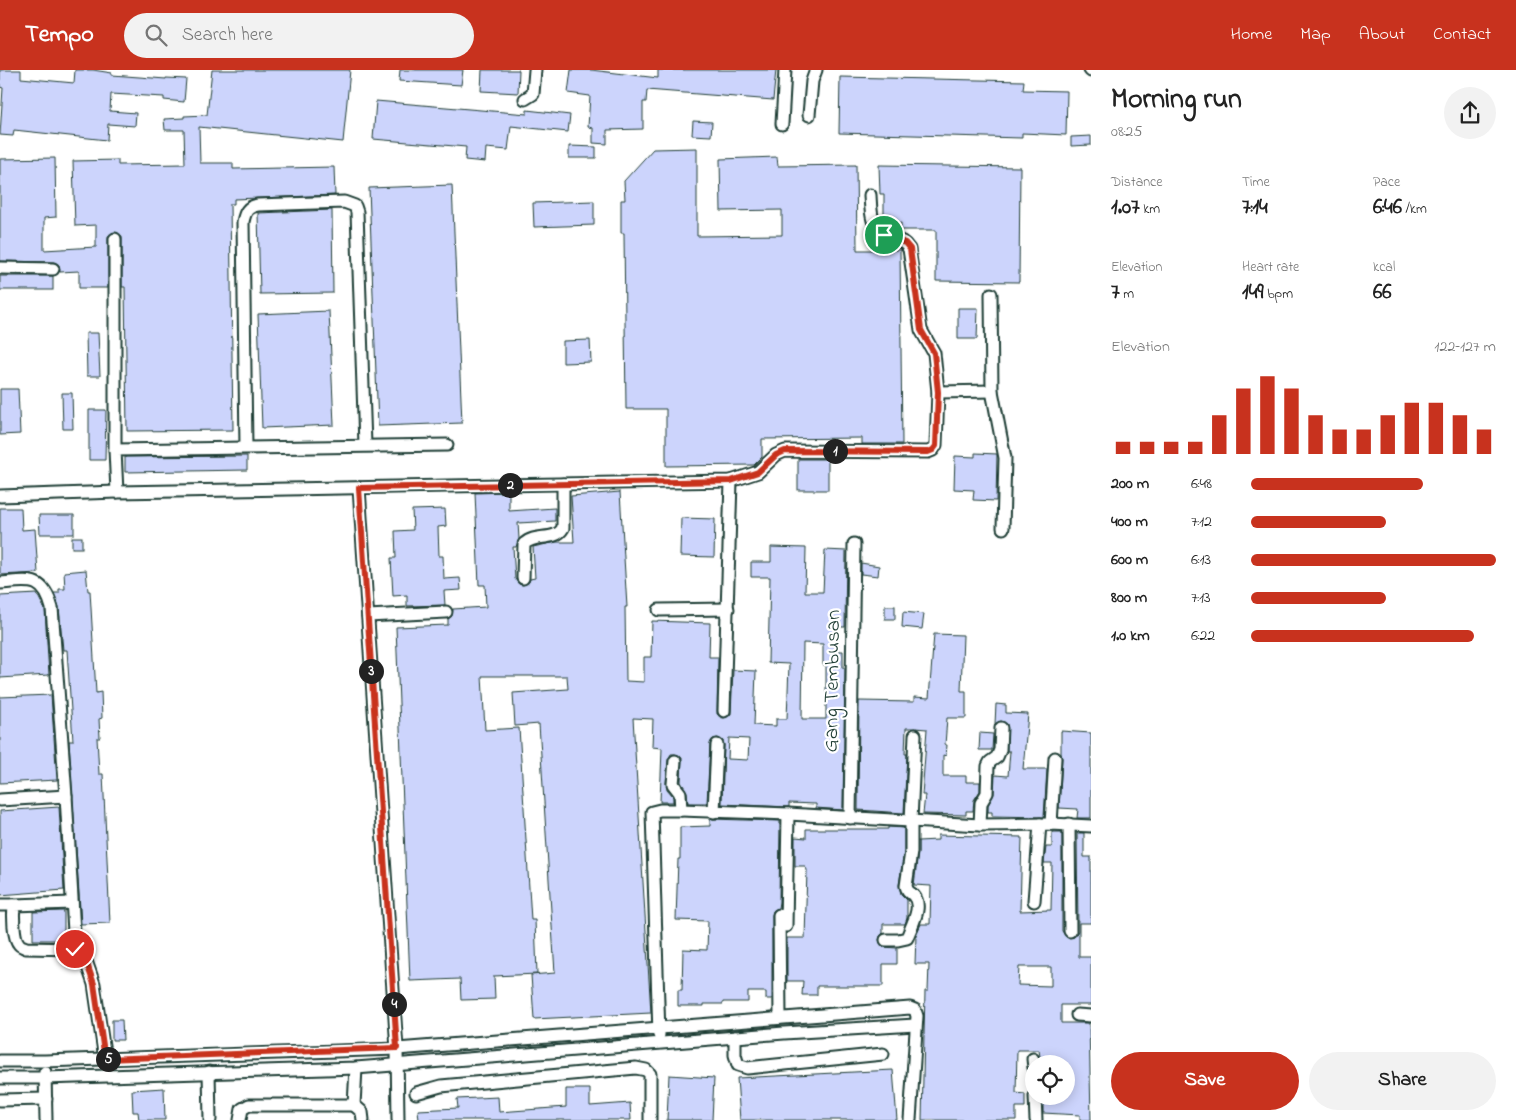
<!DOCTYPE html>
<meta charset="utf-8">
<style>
:root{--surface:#fff;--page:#f2f2f2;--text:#222;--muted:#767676;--accent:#c8321e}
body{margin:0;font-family:"Indie Flower",sans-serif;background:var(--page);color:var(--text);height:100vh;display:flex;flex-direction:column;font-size:19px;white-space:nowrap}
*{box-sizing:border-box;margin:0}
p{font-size:16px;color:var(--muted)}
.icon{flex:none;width:28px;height:28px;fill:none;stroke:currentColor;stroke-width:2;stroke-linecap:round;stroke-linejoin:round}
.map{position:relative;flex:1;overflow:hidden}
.side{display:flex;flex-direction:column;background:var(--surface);width:425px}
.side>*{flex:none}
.controls{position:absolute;left:1025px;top:985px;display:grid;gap:10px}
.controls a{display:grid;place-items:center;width:50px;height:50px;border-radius:50%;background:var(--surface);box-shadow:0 2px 12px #0003;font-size:25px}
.pin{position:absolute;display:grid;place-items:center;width:42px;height:42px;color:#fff;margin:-21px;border:2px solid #fff;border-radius:50%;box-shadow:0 1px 5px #0007}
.km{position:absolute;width:25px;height:25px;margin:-12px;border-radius:50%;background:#222;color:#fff;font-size:14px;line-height:25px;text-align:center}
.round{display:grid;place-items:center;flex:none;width:52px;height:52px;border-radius:26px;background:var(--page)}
.overview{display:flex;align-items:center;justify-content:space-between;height:85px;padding:0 20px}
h1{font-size:28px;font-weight:700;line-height:38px}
.stats{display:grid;grid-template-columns:repeat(3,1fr);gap:8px;height:85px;padding:5px 20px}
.stats div{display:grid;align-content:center}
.stats b{font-size:21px;font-weight:700}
.stats small{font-size:14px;font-weight:400}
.stats p{font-size:14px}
.chart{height:140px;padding:10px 20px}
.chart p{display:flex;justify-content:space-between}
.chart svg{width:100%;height:90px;margin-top:5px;stroke:var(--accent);stroke-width:6}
.primary-button{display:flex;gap:10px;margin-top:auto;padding:10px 20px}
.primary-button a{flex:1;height:58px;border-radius:30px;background:var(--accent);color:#fff;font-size:20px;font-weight:700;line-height:58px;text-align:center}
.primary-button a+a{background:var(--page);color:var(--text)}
ul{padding:0 20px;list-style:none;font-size:16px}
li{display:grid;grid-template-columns:80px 60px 1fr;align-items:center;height:38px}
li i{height:12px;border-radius:6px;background:var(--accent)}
header{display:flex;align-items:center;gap:30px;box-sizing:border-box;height:70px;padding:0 25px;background:var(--accent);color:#fff}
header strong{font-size:24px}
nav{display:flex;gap:28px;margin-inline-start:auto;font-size:18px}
.search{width:350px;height:45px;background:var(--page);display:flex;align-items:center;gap:12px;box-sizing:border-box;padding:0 18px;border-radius:28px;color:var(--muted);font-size:19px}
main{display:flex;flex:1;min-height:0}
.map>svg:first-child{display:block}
.building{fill:#ccd4fc;stroke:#1f3d34;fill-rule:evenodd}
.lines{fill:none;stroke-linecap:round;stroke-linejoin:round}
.minor-casing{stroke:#1f3d34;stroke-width:15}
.minor{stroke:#fff;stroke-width:11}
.route-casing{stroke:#fff;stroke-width:10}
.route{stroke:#c8321e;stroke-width:6}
.labels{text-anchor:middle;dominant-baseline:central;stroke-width:4.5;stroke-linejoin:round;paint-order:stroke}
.street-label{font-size:21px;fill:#1f3d34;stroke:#fff}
</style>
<header>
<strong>Tempo</strong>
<div class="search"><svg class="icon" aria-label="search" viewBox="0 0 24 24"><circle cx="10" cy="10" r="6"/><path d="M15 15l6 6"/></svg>Search here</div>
<nav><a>Home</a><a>Map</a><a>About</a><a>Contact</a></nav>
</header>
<main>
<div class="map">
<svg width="1091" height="1050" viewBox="0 0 1091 1050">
<rect width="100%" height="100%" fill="#fff"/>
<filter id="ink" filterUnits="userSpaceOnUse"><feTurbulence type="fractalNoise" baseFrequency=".02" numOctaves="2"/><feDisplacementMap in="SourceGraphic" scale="10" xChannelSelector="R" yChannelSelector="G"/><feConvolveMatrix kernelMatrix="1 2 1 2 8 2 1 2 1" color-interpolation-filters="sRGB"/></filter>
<g filter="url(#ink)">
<g class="building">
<path d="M0 0H21V8L74 13 75 0H93L112 3V5L166 9V8L186 9 184 32 164 30V27L111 24 110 41 136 43 135 56 108 54 107 70 14 60 13 66 0 65 3 18 0 17Z"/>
<path d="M212 0H350L343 72 199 57 200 93H233V99L334 97 335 125 234 129V134H230L233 360 127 361 125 217H122V166L115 162 108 166V218H79V201L60 202 59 195 54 192 0 191V89L55 88 56 147 44 148V180L96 177V155L75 156 73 91 118 90V95L185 94 184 60H165L164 49 184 48V46L207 45Z"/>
<path d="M400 0H463L461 15 399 11Z"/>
<path d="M482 0H519L518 23 481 21Z"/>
<path d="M571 0H591L658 8V0H776L773 30 647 20 646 32H643V59L607 60V74L593 73V58L588 57 590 26 568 23Z"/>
<path d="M840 7 1024 11 1023 20 1067 21 1066 65 1022 63V68L839 63Z"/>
<path d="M376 31 527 44V40L570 45 568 62 511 56 508 80 486 78 485 92 465 90 466 77 373 69Z"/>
<path d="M693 51 712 52 711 66 692 65Z"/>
<path d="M1091 66V75L1071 76V67Z"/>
<path d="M569 76 596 77V88H569Z"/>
<path d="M697 78V166L782 165V140L721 141 720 89 777 87 778 96 856 95 857 180H900L902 374H862V368L762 369V387L754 395 666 396V339H626L624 163H621V130H625L624 111 653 79Z"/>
<path d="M879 95 1020 97 1019 212 936 211V160H901V153H884V124H880Z"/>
<path d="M452 115 462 353 378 356 369 118Z"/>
<path d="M594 131V155L534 157 533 133Z"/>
<path d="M332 140 333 223 260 224 258 143Z"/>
<rect x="0" y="206" width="53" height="14"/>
<path d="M958 238H978L977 269H958Z"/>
<path d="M329 241 334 355 262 358 258 244Z"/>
<path d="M86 263H98L100 306H87Z"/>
<path d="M590 270 591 292 563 293V271Z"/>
<path d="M0 319H18L20 364 0 365Z"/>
<path d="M62 323H72L73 359H63Z"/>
<path d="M89 340H106L105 390H89Z"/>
<path d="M975 383 997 384 996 431 973 430 974 420 954 419 955 386 975 387Z"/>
<path d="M247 386V400L125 402V387Z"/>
<rect x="798" y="389" width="30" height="31"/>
<path d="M509 422V441L555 438V451L518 453 519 469 516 477H513L515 509 519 514 523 515 529 512 530 509 535 508 533 477 556 472H574L571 426 620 422 627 537H625L626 611 644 612V587H651L652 551 710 553 709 587H718L717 644 724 648 731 644 733 600 756 601 754 655 776 656V649H787L789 594 768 593 770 507H751V492H771V477L806 478 805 522H823L825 480 846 481 845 557H838V581H843V598H845L843 740 816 738V734L789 733V737L722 734 724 675 723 671 718 668 713 669 710 674 707 733H688L687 722 681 712 682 688 675 684H671L668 690 666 713 667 719 673 726V732H660L662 678 652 677 653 649 633 648 651 943 534 949 531 905 555 903 539 654 515 656 513 623 568 619 567 606H482L485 660 519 658 531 850H535L537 904 494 906 495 929 461 930 460 909 410 911 396 557 448 555V549L452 546 453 539 486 537 485 515H479L475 423ZM803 573 823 574V595H826V649H802ZM729 668 749 669 748 690 728 689Z"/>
<path d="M0 438H21L22 460 35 459 38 503 0 505Z"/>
<path d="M445 439 446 456 438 457 439 486H443L444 509 460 508 461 520 444 521 445 535 407 536V525L393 526 391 488H396L395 461 413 460 412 440Z"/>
<path d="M39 445H74V464H40Z"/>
<path d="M681 448 715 449 714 487 680 486Z"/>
<rect x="72" y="467" width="10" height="11"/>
<path d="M861 493 879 496 878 506 861 504Z"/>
<path d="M86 500 88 521H90L96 623 101 622 102 648 99 649 100 668H97L99 704H103L110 853 81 854 69 671H73L67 580H63L59 537 54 523H59V519H65L64 502Z"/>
<path d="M37 524 45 540 49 605 0 608V526Z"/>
<rect x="885" y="536" width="10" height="13"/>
<path d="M903 542 924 544 922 559 902 557Z"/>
<path d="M934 564 963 565 961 621H966V648H947L945 675H947L946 686 943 685V706H966V712H980V721L974 730 973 741H966V745L923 744 925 725H922L927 659 915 658H906L905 684H907L904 743 858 740 859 631 914 632V627L929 628Z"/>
<path d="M51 625 57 710 0 713V627Z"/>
<path d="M996 634 1006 635V643L1028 644 1023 699H1047L1044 747 992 746V742H988V735L994 724 995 705 1008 706 1010 681H1007V654L1001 651 995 654Z"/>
<path d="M1061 661 1091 663V748H1077L1078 739 1059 738 1062 688 1061 683Z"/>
<path d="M980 663 993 664 992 680H979Z"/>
<path d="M59 737 64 820 0 825V741Z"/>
<path d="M710 749 780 751 779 832 778 838 773 841 772 845V929H766V922H748V932H723V934H704V936H678V920H682L683 879 707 880 708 851 676 850 678 789H680V757L710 756Z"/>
<path d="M888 757 904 758V781L899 815 901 824 907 830V848L905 854H883V863L880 866 879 870 883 877 897 878V894H883V916H817V925H802L803 911H787V868H805L807 800 805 796H795V767L806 768V759H888Z"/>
<path d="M1052 762H1062V861L1067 868 1074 867 1078 861 1077 763H1084V787H1091V853H1079V887H1091V935H1061V953H1089L1091 1050H1080V1045L1043 1043V1026H1066V994H1041L1039 980H1017L1016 1023 1025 1024V1037H1016V1050H922L925 921H928L929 894H915L916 865 921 854H930L931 816 914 815 918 783V771L938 770V765L1022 767 1020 841 1051 840 1052 793H1044L1046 777H1052ZM1019 897H1051V916L1018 915Z"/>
<path d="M64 841V870H33V842Z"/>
<path d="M112 950H122L123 970H112Z"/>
<path d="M893 1000 897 1050H740L737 1008Z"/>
<path d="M669 1005 714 1008 712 1050H667Z"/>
<path d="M164 1018 165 1050H139L138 1042H133L132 1020Z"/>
<path d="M566 1019H590V1036L630 1033 631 1050H419L418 1040 458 1038 457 1029 498 1027 499 1042 566 1037Z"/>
</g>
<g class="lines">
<defs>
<g id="minor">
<path d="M1090 0 1091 1"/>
<path d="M525 29 533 24 535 0"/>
<path d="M809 45 812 11 816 0"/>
<path d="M782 54 785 0"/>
<path d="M115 169V380"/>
<path d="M0 198 53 199"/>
<path d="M991 224 992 321 1005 388 1003 458"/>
<path d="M938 322 992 321"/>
<path d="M246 377 243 152C245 142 247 137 258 135L344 132 355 136 357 142 365 375"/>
<path d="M359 418 397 979 398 1050"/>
<path d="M117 422 115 380 447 375"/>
<path d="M0 426 117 422 731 411 758 402 776 385 785 381 928 382 933 380 936 375 938 322 934 283 921 260 909 179C902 168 895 171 885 165 870 157 871 140 870 125"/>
<path d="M523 508 524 474C535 463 555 472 563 458V414"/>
<path d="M0 513C28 511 43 505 52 538L66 726 75 879 86 891 94 914 105 989"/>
<path d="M659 540 728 539"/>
<path d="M368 546 446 542"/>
<path d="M724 641 731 411"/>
<path d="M675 691 673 714 680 723 681 740"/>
<path d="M0 730 66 726"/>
<path d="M714 742 717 675"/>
<path d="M850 748 854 474"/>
<path d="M1051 754 1055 688"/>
<path d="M1069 754 1070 861"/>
<path d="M980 755 981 733 987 723 988 696 990 692 997 687 1000 680 1001 658"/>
<path d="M1034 831 1040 754"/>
<path d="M72 833 14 835C13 844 13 868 19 874 20 876 24 877 26 878L75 879"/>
<path d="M0 835H14"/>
<path d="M779 845 780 948"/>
<path d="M786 856 788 744"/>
<path d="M886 870H898L907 868C911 856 924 836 913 825 911 823 908 822 907 819L906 816 911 782V751L915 665"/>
<path d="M1077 945 1091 946"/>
<path d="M659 965 652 742 660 740H681L788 744 980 755 1051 754 1091 756"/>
<path d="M735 967V985L738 995 747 998 883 984"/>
<path d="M1033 989 1034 998"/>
<path d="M0 991H45L397 979 910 938 915 940 917 946 910 1050"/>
<path d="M356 998 354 1035 362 1042 363 1050"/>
<path d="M45 1002 46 1050"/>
<path d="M209 1002 210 1050"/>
<path d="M0 1008H45L356 998 784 963 915 955"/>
<path d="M416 1023 441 1016 636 998 646 1000 650 1004V1050"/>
<path d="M1035 1026 1036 1050"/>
<path d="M0 1030 46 1029"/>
<path d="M240 1050 242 1039 249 1035H354"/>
</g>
</defs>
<use href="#minor" class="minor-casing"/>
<use href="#minor" class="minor"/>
</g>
</g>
<g class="lines" filter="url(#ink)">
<defs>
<path id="route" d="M75 879 86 891 94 914 105 989 397 978 359 418 731 411 758 402 776 385 785 381 928 382 933 380 936 376 938 322 934 283 921 260 910 179 905 173 884 165"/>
</defs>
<use href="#route" class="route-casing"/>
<use href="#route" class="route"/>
</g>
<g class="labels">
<g class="street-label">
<text transform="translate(833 611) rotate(-89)">Gang Tembusan</text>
</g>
</g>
</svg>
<div class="controls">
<a><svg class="icon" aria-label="locate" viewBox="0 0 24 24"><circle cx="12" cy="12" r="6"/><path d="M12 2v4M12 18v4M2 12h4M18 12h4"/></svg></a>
</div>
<div class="pin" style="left:884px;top:165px;background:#1e9e55"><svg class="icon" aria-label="arrive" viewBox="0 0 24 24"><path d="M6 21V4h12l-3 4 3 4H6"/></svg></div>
<div class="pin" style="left:75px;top:879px;background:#d93025"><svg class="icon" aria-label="check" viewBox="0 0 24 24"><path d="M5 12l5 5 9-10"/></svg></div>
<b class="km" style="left:835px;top:381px">1</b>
<b class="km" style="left:510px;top:415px">2</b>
<b class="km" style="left:371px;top:601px">3</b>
<b class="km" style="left:394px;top:934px">4</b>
<b class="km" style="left:108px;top:989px">5</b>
</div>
<section class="side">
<div class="overview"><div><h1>Morning run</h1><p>08:25</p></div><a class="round"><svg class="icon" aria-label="share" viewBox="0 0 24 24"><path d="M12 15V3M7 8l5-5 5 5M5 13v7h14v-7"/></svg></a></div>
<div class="stats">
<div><p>Distance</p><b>1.07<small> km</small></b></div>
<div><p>Time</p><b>7:14</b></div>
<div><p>Pace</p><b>6:46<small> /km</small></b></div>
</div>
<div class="stats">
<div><p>Elevation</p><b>7<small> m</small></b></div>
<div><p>Heart rate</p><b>149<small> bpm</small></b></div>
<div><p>kcal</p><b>66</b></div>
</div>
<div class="chart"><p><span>Elevation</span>122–127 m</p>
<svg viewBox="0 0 160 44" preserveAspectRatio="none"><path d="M5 44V38M15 44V38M25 44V38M35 44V38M45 44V25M55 44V12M65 44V6M75 44V12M85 44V25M95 44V32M105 44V32M115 44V25M125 44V19M135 44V19M145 44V25M155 44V32"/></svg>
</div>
<ul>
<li><b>200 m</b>6:48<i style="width:70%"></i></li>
<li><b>400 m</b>7:12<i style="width:55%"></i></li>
<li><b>600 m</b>6:13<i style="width:100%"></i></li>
<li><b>800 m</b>7:13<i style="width:55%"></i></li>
<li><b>1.0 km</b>6:22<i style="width:91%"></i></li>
</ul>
<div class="primary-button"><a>Save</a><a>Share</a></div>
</section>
</main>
